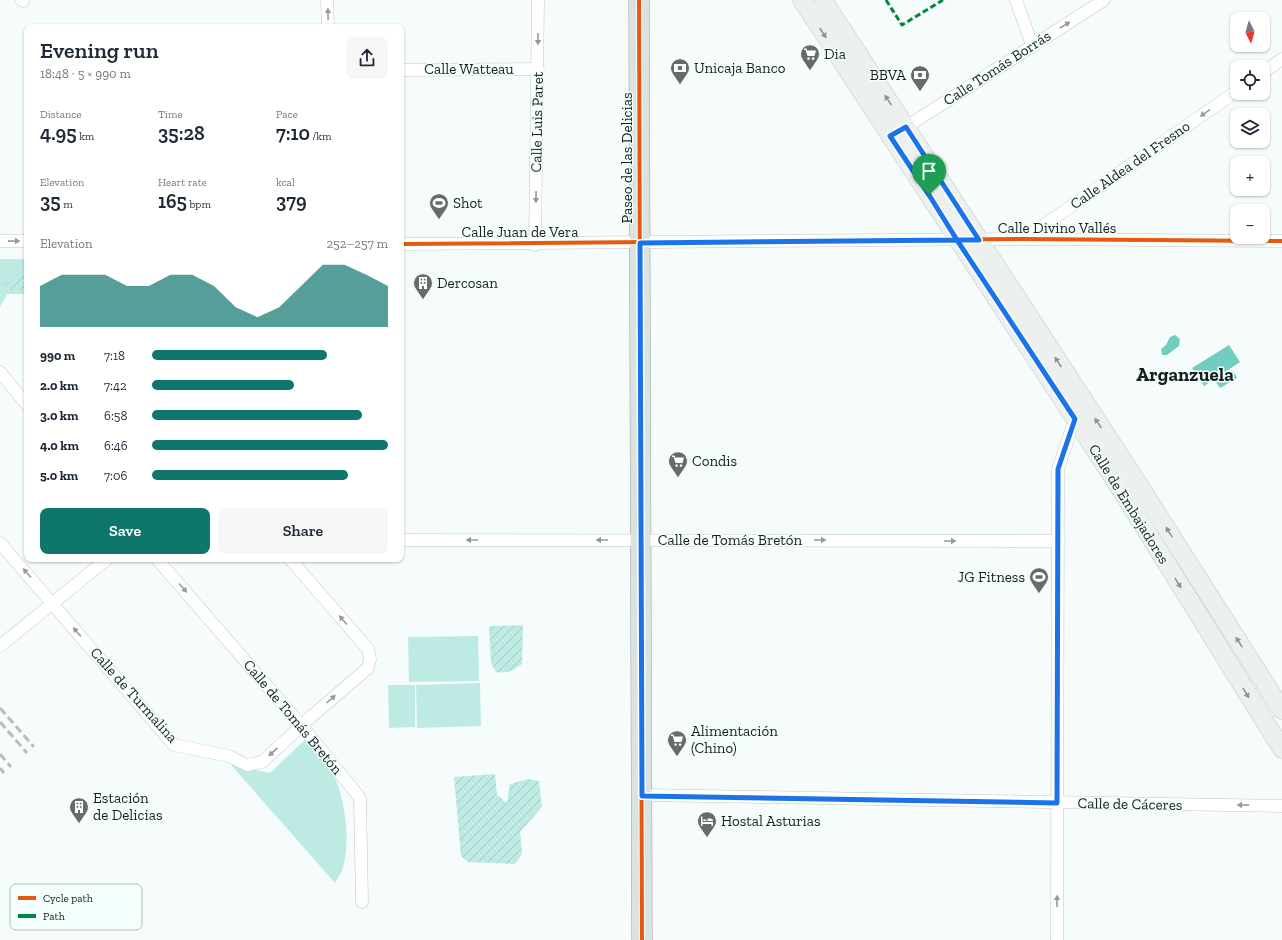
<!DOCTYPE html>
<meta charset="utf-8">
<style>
:root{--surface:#fff;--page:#f6f6f7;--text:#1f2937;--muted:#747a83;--accent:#0f766e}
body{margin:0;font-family:"Zilla Slab",serif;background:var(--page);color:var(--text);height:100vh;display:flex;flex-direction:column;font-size:15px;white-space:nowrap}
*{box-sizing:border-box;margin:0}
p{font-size:13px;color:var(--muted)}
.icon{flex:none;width:22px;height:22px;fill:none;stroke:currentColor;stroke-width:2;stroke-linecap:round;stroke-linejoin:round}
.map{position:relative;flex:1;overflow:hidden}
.panel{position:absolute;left:24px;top:24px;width:380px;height:538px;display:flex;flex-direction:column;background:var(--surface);border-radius:8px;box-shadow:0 1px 3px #0004}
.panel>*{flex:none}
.needle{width:26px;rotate:175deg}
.fabs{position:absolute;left:1230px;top:12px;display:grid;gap:8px}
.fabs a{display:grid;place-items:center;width:40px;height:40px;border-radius:8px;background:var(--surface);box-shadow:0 1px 3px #0004;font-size:20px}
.pin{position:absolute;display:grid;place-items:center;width:34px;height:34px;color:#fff;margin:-41px -17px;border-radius:50% 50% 50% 0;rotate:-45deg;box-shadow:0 0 4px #0007}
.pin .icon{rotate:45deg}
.round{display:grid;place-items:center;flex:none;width:42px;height:42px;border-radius:8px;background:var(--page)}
.head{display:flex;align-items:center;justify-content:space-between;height:68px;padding:0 16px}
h1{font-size:22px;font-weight:600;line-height:30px}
.figures{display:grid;grid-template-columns:repeat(3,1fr);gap:6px;height:68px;padding:4px 16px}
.figures div{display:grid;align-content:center}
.figures b{font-size:20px;font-weight:600}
.figures small{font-size:11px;font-weight:400}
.figures p{font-size:11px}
.chart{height:112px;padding:8px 16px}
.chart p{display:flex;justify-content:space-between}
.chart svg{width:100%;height:72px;margin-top:4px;fill:var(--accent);opacity:.7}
.action{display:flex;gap:8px;margin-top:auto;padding:8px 16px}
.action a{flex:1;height:46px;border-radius:8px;background:var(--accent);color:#fff;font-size:16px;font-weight:600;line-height:46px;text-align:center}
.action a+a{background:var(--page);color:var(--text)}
ul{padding:0 16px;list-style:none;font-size:13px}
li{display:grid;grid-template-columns:64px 48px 1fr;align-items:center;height:30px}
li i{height:10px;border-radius:5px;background:var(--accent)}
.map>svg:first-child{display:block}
.green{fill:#bdebe3}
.garden{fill:url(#garden-furrows)}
.water{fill:#72ccc0}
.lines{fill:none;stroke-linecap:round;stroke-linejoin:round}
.street-casing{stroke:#c1c7c6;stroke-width:13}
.secondary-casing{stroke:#c1c7c6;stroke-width:19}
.primary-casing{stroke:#91a3a0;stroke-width:21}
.street{stroke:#fefffe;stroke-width:12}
.secondary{stroke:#ecf1f0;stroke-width:18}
.primary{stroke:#dbe3e2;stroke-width:20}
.rail{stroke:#babbbb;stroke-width:3;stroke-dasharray:8 4;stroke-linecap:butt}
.quiet{stroke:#00873e;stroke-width:3;stroke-dasharray:6 3;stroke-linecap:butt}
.cycleway-casing{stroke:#f2fffc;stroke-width:6}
.cycleway{stroke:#e8590c;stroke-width:4}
.oneway{fill:#969a99}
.oneway2{fill:#8d9292}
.route-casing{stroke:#fff;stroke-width:8}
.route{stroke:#1a73e8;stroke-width:5}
.labels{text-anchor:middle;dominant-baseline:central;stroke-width:3;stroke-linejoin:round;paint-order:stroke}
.poi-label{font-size:15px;fill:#181f1e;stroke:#f2fffc;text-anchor:start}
.street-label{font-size:15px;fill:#181f1e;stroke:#f2fffc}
.district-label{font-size:19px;font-weight:bold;fill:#181f1e;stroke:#f2fffc}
.key{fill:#f2fffc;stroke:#b1bcb9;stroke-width:1}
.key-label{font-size:11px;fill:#181f1e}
</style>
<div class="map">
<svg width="1282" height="940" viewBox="0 0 1282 940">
<defs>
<pattern id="garden-furrows" width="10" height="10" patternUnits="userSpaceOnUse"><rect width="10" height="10" fill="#bdebe3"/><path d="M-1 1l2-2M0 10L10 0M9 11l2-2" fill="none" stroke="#a2c9c2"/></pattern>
</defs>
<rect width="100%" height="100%" fill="#f5fcfb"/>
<g class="green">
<path d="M0 259H27V294H7L0 307Z"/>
<path d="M478 636 479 681 409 682 408 637Z"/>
<path d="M480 683 481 726 417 728 416 685Z"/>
<path d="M388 685H415V727L389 728Z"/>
<path d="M307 738C315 749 324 759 331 770 345 794 351 841 343 867 342 872 338 878 335 883L231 765 270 773Z"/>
</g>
<g class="garden">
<path d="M27 271V290H7L4 285Z"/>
<path d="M523 625 522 664C513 671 507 674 496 672L491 663 489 626Z"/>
<path d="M495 774 497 795 507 803 510 784 528 779 539 781 542 807 520 832 522 854 515 864 468 862 461 856 454 777Z"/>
</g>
<g class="water">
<path d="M1175 335 1180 339 1179 346 1167 355H1162L1161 349 1166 345 1170 337Z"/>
<path d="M1229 345 1240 362 1204 386 1192 368Z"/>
<path d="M1233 371 1237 378 1220 388 1216 382Z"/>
</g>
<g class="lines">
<defs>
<g id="street">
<path d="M21 0 23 1"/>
<path d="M327 0 328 27"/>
<path d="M1016 0 1032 45"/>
<path d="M401 70 538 69"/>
<path d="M1263 73 1282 59"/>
<path d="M900 131 1104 0"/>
<path d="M1024 239 1237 91"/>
<path d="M0 241H27"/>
<path d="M401 244 1024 239 1282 241"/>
<path d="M535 245 538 0"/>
<path d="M0 372 27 405"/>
<path d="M401 540 1059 541"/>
<path d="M0 543 174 745 229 756 247 765 262 762 312 716 368 668 370 659 368 649 290 559"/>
<path d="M157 559 301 725 360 798 362 902"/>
<path d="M0 646 107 559"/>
<path d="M642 795 1282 806"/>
<path d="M1057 940 1058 469 1075 419"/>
</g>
<g id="secondary">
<path d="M802 0 1118 485 1282 749"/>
<path d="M823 0 1137 482 1282 710"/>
</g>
<path id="primary" d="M639 0 642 940"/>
</defs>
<use href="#street" class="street-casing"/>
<use href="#secondary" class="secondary-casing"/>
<use href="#primary" class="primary-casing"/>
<use href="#street" class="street"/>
<use href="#secondary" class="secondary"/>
<use href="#primary" class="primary"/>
<g class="rail">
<path d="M0 708 34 747"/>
<path d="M0 722 27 753"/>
<path d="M0 754 11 767"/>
<path d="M0 768 4 773"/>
</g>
<path class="quiet" d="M886 0 902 25 943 0"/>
<defs>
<g id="cycleway">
<path d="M639 0 642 940"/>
<path d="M401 244 1024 239 1282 241"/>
</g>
</defs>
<use href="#cycleway" class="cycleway-casing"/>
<use href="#cycleway" class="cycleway"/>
</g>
<defs><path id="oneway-solid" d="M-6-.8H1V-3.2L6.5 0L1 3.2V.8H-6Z"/></defs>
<g class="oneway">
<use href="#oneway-solid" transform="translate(328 14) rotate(-91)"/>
<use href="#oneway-solid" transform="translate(1065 25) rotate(-32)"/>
<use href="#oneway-solid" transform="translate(538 39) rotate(90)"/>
<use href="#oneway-solid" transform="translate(1205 113) rotate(145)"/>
<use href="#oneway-solid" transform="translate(536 197) rotate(91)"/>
<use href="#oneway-solid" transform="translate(14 241) rotate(-1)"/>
<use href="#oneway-solid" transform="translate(472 540) rotate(180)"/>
<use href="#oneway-solid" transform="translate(602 540) rotate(180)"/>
<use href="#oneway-solid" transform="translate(820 540)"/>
<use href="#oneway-solid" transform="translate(950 541)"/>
<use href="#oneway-solid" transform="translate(27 573) rotate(-131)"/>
<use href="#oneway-solid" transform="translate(183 588) rotate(49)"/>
<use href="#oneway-solid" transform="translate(343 620) rotate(-131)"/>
<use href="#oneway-solid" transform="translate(77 632) rotate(-131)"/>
<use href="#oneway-solid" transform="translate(331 699) rotate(-40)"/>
<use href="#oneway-solid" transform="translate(273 752) rotate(137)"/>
<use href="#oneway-solid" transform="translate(1243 805) rotate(-179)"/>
<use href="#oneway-solid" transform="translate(1057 901) rotate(-90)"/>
</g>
<g class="oneway2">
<use href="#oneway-solid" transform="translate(823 33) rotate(57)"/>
<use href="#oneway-solid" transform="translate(888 100) rotate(-123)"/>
<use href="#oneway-solid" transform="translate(1058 362) rotate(-123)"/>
<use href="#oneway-solid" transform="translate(1098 423) rotate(-123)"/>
<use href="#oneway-solid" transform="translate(1169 532) rotate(-122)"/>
<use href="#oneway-solid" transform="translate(1178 583) rotate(58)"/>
<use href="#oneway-solid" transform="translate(1239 642) rotate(-122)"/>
<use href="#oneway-solid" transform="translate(1246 693) rotate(59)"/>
</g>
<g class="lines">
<defs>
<path id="route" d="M929 195 957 240 640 243 642 796 1057 803 1058 469 1075 419 957 240H979L906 127 890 136 929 195"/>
</defs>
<use href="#route" class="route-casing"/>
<use href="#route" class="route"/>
</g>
<defs>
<symbol id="supermarket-pin" viewBox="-11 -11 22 30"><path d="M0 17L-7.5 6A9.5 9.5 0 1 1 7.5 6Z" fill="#656c6b" stroke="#f2fffc"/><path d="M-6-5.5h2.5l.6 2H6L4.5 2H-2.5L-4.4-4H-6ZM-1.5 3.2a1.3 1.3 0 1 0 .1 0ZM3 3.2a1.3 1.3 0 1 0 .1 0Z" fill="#fff"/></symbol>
<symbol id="bank-pin" viewBox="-11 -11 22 30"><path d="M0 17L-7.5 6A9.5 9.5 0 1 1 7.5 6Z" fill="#656c6b" stroke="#f2fffc"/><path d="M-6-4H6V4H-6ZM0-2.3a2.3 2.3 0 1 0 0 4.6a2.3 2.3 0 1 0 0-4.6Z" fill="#fff"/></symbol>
<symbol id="stadium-pin" viewBox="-11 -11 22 30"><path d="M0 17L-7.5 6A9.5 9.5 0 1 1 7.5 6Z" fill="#656c6b" stroke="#f2fffc"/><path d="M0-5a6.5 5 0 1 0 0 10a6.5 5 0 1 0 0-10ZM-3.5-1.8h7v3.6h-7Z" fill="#fff"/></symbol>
<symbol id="building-pin" viewBox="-11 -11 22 30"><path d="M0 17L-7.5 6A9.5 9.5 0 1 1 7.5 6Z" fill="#656c6b" stroke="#f2fffc"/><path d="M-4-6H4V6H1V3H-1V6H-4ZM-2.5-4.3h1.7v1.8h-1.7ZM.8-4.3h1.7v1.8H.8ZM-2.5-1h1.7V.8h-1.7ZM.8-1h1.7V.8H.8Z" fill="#fff"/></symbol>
<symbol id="hotel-pin" viewBox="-11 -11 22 30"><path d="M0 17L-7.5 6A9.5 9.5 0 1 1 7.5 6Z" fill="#656c6b" stroke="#f2fffc"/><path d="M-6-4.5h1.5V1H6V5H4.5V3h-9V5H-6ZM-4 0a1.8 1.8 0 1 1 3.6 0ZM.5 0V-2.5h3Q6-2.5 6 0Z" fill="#fff"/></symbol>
</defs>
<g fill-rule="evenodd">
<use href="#supermarket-pin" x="799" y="43" width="22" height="30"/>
<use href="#bank-pin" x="669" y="57" width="22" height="30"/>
<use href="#bank-pin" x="909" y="64" width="22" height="30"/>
<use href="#stadium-pin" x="428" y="192" width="22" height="30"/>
<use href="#building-pin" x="412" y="272" width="22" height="30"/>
<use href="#supermarket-pin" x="667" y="450" width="22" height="30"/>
<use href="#stadium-pin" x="1028" y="566" width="22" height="30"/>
<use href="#supermarket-pin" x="666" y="729" width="22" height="30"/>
<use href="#building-pin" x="68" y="796" width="22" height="30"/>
<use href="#hotel-pin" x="696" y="810" width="22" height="30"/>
</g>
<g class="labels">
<g class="poi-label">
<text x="824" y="54">Dia</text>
<text x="694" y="68">Unicaja Banco</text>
<text x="906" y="75" text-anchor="end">BBVA</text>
<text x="453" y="203">Shot</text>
<text x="437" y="283">Dercosan</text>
<text x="692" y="461">Condis</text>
<text x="1025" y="577" text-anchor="end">JG Fitness</text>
<text x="691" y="731">Alimentación<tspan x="691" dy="17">(Chino)</tspan></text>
<text x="93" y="798">Estación<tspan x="93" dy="17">de Delicias</tspan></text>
<text x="721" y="821">Hostal Asturias</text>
</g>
<g class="street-label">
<text transform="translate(997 68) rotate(-33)">Calle Tomás Borrás</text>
<text x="469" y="69">Calle Watteau</text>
<text transform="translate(537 122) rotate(-89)">Calle Luis Paret</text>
<text transform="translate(627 158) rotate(-90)">Paseo de las Delicias</text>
<text transform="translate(1130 165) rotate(-35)">Calle Aldea del Fresno</text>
<text x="1057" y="228">Calle Divino Vallés</text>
<text x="520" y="232">Calle Juan de Vera</text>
<text transform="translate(1129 504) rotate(58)">Calle de Embajadores</text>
<text x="730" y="540">Calle de Tomás Bretón</text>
<text transform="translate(134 695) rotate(48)">Calle de Turmalina</text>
<text transform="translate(293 717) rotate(50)">Calle de Tomás Bretón</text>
<text transform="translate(1130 804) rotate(1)">Calle de Cáceres</text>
</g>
<g class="district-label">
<text x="1185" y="374">Arganzuela</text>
</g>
</g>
<rect x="10" y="884" width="132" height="46" rx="6" class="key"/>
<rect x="18" y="896" width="18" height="4" fill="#e8590c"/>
<rect x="18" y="914" width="18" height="4" fill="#00873e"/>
<g class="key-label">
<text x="43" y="902">Cycle path</text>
<text x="43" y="920">Path</text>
</g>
</svg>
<div class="fabs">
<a><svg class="needle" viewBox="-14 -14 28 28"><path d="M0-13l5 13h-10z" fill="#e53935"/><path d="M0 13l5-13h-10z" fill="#747a83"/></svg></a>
<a><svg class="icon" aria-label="locate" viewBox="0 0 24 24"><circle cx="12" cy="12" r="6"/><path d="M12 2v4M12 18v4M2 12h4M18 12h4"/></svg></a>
<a><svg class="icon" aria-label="layers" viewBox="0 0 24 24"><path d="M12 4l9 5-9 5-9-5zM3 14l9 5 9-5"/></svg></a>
<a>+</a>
<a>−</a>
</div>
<div class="pin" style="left:929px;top:195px;background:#1e9e55"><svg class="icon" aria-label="arrive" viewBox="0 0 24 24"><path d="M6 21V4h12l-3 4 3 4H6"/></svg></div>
<section class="panel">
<div class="head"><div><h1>Evening run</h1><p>18:48 · 5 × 990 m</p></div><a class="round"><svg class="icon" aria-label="share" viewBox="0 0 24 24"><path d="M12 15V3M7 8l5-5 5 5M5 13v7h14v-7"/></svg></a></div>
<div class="figures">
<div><p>Distance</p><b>4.95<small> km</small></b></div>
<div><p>Time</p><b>35:28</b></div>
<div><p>Pace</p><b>7:10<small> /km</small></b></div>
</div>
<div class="figures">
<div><p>Elevation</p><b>35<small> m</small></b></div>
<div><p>Heart rate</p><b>165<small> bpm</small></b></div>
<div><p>kcal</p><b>379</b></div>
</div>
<div class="chart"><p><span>Elevation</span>252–257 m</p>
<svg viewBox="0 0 160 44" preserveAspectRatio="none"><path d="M0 44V19L10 12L20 12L30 12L40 19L50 19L60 12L70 12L80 19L90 32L100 38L110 32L120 19L130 6L140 6L150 12L160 19V44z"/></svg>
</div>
<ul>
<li><b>990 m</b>7:18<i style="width:74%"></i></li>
<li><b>2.0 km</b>7:42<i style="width:60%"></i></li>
<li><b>3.0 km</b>6:58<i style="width:89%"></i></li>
<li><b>4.0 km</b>6:46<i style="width:100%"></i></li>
<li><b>5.0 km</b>7:06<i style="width:83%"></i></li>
</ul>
<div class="action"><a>Save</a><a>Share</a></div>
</section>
</div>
